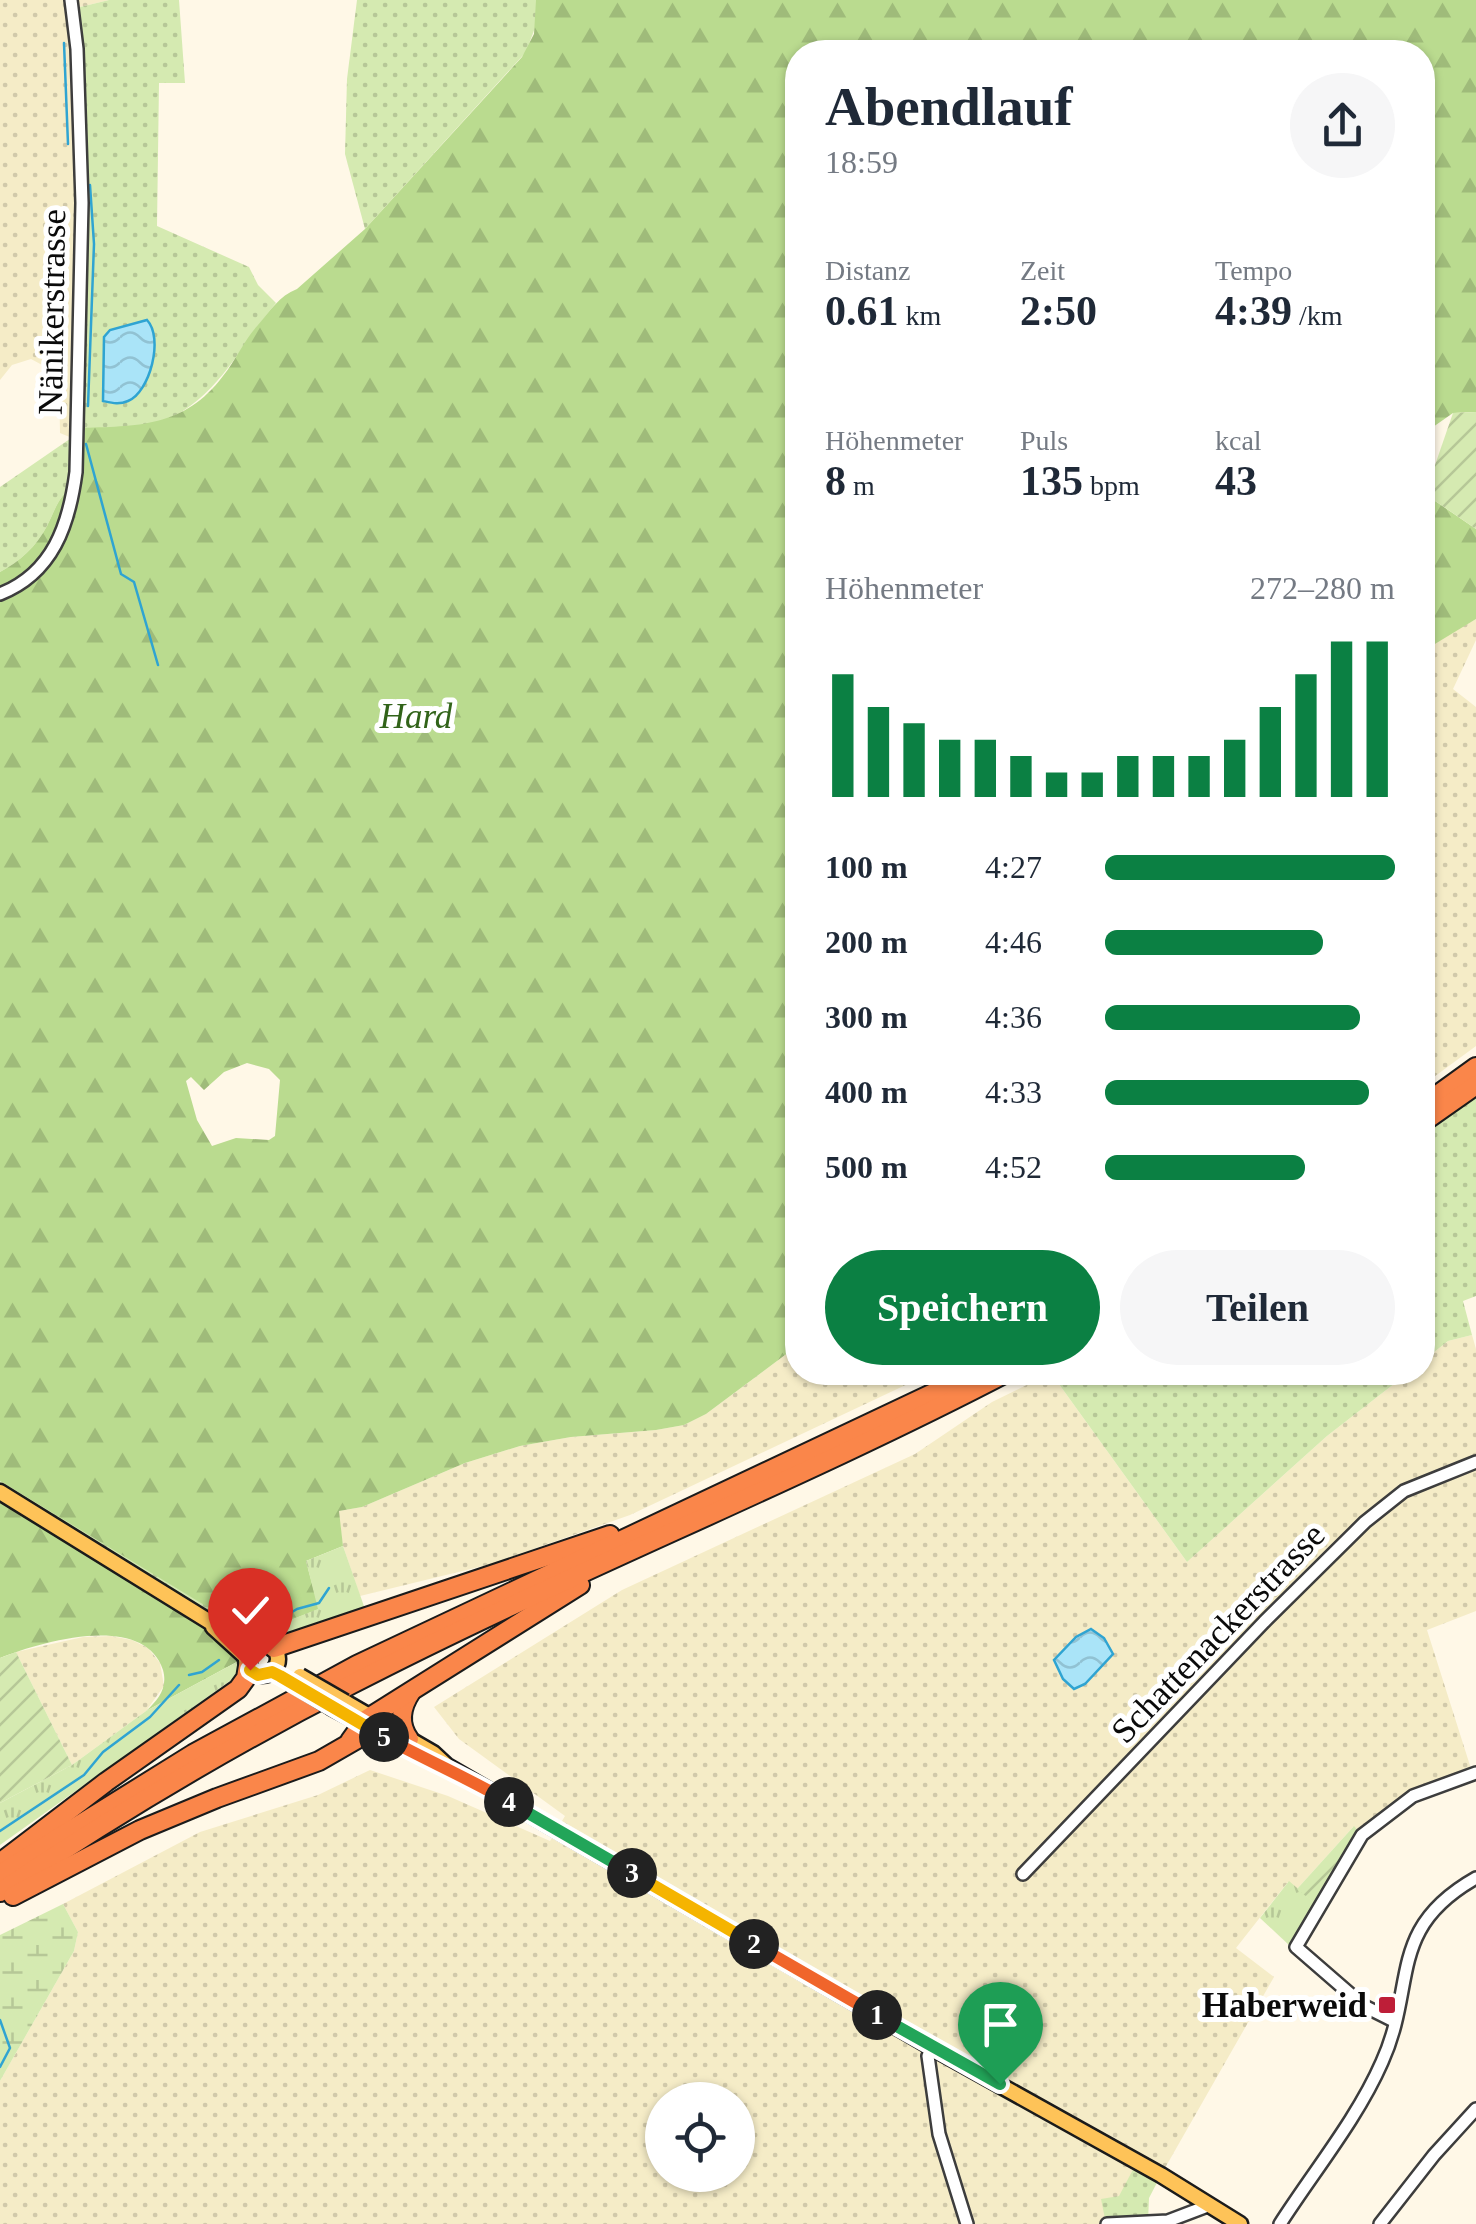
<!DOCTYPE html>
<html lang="de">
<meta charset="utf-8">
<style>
:root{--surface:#fff;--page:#f6f6f7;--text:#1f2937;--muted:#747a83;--accent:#0b8043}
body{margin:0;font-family:Georgia,serif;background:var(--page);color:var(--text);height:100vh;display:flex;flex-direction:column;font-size:38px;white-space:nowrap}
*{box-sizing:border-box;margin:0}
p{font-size:32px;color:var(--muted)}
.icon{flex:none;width:55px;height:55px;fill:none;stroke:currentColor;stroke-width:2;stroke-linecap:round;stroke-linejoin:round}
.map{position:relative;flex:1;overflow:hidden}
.side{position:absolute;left:785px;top:40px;width:650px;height:1345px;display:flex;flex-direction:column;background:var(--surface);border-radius:40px;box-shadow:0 2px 8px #0004}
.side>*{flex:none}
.controls{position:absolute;left:645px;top:2082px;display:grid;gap:20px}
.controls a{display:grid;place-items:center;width:110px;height:110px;border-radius:50%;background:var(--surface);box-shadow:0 2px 8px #0004;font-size:50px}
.pin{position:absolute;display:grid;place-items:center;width:85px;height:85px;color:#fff;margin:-102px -42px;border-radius:50% 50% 50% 0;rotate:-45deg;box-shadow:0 0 10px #0007}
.pin .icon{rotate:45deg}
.km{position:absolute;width:50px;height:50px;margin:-25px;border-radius:50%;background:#222;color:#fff;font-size:28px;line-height:50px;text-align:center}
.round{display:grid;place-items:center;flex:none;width:105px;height:105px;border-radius:52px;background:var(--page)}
.overview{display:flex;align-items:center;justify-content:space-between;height:170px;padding:0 40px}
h1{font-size:55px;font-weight:700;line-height:75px}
.metrics{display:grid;grid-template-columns:repeat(3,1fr);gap:15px;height:170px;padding:10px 40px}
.metrics div{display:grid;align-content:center}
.metrics b{font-size:42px;font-weight:700}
.metrics small{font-size:28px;font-weight:400}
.metrics p{font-size:28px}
.chart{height:280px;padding:20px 40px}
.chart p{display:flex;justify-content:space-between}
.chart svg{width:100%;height:180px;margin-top:10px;stroke:var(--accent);stroke-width:6}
.action{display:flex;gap:20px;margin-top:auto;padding:20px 40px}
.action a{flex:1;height:115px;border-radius:60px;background:var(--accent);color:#fff;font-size:40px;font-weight:700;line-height:115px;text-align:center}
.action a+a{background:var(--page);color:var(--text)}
ul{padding:0 40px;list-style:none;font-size:32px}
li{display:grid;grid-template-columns:160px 120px 1fr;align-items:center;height:75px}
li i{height:25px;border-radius:12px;background:var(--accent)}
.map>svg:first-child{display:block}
.farmland{fill:url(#farmland-dots);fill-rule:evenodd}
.grass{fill:url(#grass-dots)}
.forest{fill:url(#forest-firs);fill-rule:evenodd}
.wetland{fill:url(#wetland-marsh)}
.park{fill:url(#park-tufts)}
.garden{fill:url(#garden-furrows)}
.water{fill:url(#water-waves);stroke:#2fa4d2;stroke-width:2.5}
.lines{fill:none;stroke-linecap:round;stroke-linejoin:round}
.stream{stroke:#2fa4d2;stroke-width:2.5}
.minor-casing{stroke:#3d3d3d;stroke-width:16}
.major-casing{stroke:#1b1b1b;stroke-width:19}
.highway-casing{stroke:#1b1b1b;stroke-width:22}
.minor{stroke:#fff;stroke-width:11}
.major{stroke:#fec358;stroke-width:14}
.highway{stroke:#fa864a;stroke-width:18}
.major-bridge-casing{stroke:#1b1b1b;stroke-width:19;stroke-linecap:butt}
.major-bridge{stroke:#fec358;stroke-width:14}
.split-1-casing{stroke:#fff;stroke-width:20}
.split-2-casing{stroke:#fff;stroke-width:20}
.split-3-casing{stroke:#fff;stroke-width:20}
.split-4-casing{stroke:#fff;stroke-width:20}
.split-5-casing{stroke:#fff;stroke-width:20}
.split-6-casing{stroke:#fff;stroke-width:20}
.split-1{stroke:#22a559;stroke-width:12}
.split-2{stroke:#f0652b;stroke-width:12}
.split-3{stroke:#f5b400;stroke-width:12}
.split-4{stroke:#22a559;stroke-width:12}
.split-5{stroke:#f0652b;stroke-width:12}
.split-6{stroke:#f5b400;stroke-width:12}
.poi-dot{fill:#be1e38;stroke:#fff;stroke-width:4}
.labels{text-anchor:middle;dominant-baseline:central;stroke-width:10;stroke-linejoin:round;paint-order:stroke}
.street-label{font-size:35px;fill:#0a0a0a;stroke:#fff}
.park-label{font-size:35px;font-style:italic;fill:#316319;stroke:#fff}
.poi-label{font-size:35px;font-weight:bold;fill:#0a0a0a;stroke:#fff;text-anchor:end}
</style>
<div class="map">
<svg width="1476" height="2224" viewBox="0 0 1476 2224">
<defs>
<pattern id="farmland-dots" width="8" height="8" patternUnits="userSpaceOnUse" patternTransform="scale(2.5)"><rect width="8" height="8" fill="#f5ecc7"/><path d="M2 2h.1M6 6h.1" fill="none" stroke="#d1c9aa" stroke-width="1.8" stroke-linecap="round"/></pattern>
<pattern id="grass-dots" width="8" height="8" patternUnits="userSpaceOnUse" patternTransform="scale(2.5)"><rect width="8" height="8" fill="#d5eab1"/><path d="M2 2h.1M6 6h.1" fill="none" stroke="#b6c797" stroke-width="1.8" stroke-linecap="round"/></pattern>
<pattern id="forest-firs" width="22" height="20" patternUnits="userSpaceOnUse" patternTransform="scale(2.5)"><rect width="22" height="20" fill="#badb8f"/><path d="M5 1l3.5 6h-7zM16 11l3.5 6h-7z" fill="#9fbb7a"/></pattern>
<pattern id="wetland-marsh" width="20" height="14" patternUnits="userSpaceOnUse" patternTransform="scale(2.5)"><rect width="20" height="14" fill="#d5eab1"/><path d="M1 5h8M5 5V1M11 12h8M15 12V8" fill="none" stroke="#b6c797"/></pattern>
<pattern id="park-tufts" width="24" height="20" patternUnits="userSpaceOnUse" patternTransform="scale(2.5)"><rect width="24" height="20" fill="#d5eab1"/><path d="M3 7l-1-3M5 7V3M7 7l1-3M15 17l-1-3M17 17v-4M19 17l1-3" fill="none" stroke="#b6c797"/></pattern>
<pattern id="garden-furrows" width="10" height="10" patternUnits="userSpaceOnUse" patternTransform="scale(2.5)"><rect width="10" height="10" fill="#d5eab1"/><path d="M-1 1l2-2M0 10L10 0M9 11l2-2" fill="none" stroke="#b6c797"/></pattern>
<pattern id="water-waves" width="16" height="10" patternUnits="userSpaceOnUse" patternTransform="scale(2.5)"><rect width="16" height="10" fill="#aae4f8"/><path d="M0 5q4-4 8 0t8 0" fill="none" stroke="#91c2d3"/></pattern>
</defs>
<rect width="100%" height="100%" fill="#fff8e7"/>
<g class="farmland">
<path d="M0 0H109L72 9 80 121 72 438 60 433 59 374 31 359 12 365 0 380Z"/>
<path d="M1476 619V640L1453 689 1476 707V1046L1423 1085 1422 649Z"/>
<path d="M1472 1335 1476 1349V1611L1427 1630 1473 1775 1407 1800 1362 1835 1353 1827 1297 1889 1288 1882 1236 1948 1274 1977 1161 2175 1106 2224H0V2081L74 1951 78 1932 63 1904 200 1832 318 1795 370 1770 448 1796 550 1841 565 1816 459 1739 434 1707 622 1590 915 1454 992 1402 1051 1373 1187 1562 1327 1436 1408 1373 1422 1372 1423 1361 1448 1341ZM662 2100H738V2175H662Z"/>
<path d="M797 1346 798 1372 931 1373 630 1515 491 1564 360 1596 343 1546 338 1511 362 1507 465 1463 520 1446 571 1437 656 1430 684 1425 706 1414Z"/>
<path d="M111 1636 132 1640 148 1648 160 1663 164 1686 146 1711 72 1765 16 1652 83 1637Z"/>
</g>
<g class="grass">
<path d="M109 0H179L185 83H159L157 226 249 267 258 285 276 303C236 350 213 410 148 425 126 430 100 428 78 428L81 302 72 9Z"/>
<path d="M357 0H536V25L526 52 365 229 345 154 347 79Z"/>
<path d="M77 434 74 485C58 497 56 508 47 526 36 547 20 561 0 572V487Z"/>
<path d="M1476 1093V1296L1463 1301 1472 1335 1448 1341 1423 1361V1132Z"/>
<path d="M1051 1373H1408L1327 1436 1187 1562Z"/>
<path d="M0 1481 258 1636 257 1644 0 1492Z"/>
<path d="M1137 2162 1161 2175 1149 2198 1148 2222 1106 2224 1101 2199 1119 2196Z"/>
</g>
<g class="forest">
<path d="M536 0H1476V412L1453 413 1423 434 1422 52H798L797 1346 706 1414 684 1425 656 1430 571 1437 520 1446 465 1463 362 1507 339 1511 343 1546 306 1561 319 1609 276 1626 274 1640 252 1634 0 1481V572C20 561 36 547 47 526 56 508 58 497 74 485L78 428C137 426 184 428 223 376 236 360 244 340 258 325 270 311 279 296 297 289L365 229 522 57 534 34ZM247 1063 269 1069 280 1080 275 1136 269 1140 236 1138 212 1146 197 1120 186 1081 191 1077 204 1090 224 1072Z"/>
<path d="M1422 492 1476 529V619L1425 650 1422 649Z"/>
<path d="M0 1492 148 1582 246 1657 146 1711C158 1700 168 1688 163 1670 144 1611 40 1642 0 1658Z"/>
</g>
<path class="wetland" d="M63 1904 78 1932 74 1951 0 2081V1935Z"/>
<g class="park">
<path d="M343 1546 366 1612 274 1640 275 1626 318 1609 306 1561Z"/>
<path d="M246 1657 248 1666 234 1678 0 1845V1803L72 1765 146 1711Z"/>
<path d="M1289 1881 1318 1906 1290 1946 1260 1918Z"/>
</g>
<g class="garden">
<path d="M1476 412V529L1425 494 1453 413Z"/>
<path d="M16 1652 72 1765 0 1803V1658Z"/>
<path d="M1354 1826 1362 1835 1318 1906 1297 1889Z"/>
</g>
<g class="water">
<path d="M147 320C164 338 150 392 128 401 119 405 112 403 103 401L104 337 110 330Z"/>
<path d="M1091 1629 1104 1638 1113 1654 1085 1684 1074 1689 1063 1679 1054 1660 1076 1637Z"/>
</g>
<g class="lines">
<g class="stream">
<path d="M64 43 68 144"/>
<path d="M88 406 94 244 90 185"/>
<path d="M86 444 121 574 134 582 158 665"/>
<path d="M271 1625 297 1609 319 1603 329 1588"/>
<path d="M189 1675 202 1672 219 1660"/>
<path d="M0 1831 84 1775 103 1752 150 1717 179 1685"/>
<path d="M0 2020 10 2048 0 2067"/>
</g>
<defs>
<g id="minor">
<path d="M0 594C53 573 69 525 76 472L82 203 77 49 71 0"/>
<path d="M1023 1874 1264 1622 1365 1522 1404 1491 1476 1462"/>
<path d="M1394 2021 1364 2006 1296 1947 1362 1835 1413 1796 1476 1773"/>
<path d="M933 2048 928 2056 939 2134 967 2224"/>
<path d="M1107 2224 1168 2221 1210 2205"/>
<path d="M1280 2224C1314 2171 1357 2119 1382 2062 1417 1985 1386 1929 1476 1878"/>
<path d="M1380 2224 1434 2155 1476 2109"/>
</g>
<g id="major">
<path d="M0 1492 210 1622 222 1626 253 1646"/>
<path d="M213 1627 246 1657"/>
<circle cx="262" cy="1659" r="16"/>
<path d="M345 1702 433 1753 447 1766 933 2048 1161 2175 1240 2224"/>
<path d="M331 1707 436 1763"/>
</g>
<g id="highway">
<path d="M1422 1106 1476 1067"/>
<path d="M1422 1123 1476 1085"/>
<path d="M274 1648 610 1535"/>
<path d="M409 1739C398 1724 401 1707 411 1692"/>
<path d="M350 1741 365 1720 580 1585"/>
<path d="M5 1859 106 1782 238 1689 246 1678 248 1666"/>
<path d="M0 1874 193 1754 357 1665 978 1372"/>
<path d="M0 1892C113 1816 230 1746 352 1684 567 1573 793 1484 1008 1372"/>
<path d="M13 1896 140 1830 217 1798 319 1761 359 1738 379 1735"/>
</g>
</defs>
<use href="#minor" class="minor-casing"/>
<use href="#major" class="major-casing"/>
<use href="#highway" class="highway-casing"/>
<use href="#minor" class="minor"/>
<use href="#major" class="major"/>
<use href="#highway" class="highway"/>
<defs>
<g id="major-bridge">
<path d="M300 1676 345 1702"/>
<path d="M290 1682 331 1707"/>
</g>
</defs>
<use href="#major-bridge" class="major-bridge-casing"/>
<use href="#major-bridge" class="major-bridge"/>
</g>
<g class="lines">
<defs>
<path id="split-1" d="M877 2015 1000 2084"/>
<path id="split-2" d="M754 1944 877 2015"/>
<path id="split-3" d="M632 1873 754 1944"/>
<path id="split-4" d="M509 1802 632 1873"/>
<path id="split-5" d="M384 1737C426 1760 468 1778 509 1802"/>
<path id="split-6" d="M250 1670 258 1675 272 1672 280 1676 384 1737"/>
</defs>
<use href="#split-1" class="split-1-casing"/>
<use href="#split-2" class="split-2-casing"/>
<use href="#split-3" class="split-3-casing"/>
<use href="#split-4" class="split-4-casing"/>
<use href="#split-5" class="split-5-casing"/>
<use href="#split-6" class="split-6-casing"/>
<use href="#split-1" class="split-1"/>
<use href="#split-2" class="split-2"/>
<use href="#split-3" class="split-3"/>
<use href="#split-4" class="split-4"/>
<use href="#split-5" class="split-5"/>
<use href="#split-6" class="split-6"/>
</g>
<rect class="poi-dot" x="1377" y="1995" width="20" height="20" rx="5"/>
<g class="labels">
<g class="street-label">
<text transform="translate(52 312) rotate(-89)">Nänikerstrasse</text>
<text transform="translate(1218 1633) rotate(-46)">Schattenackerstrasse</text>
</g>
<g class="park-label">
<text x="416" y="716">Hard</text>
</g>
<g class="poi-label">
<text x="1367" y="2005">Haberweid</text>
</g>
</g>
</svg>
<div class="controls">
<a><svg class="icon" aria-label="locate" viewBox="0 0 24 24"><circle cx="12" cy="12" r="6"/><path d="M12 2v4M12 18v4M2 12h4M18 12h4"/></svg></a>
</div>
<div class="pin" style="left:1000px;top:2084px;background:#1e9e55"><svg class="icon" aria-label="arrive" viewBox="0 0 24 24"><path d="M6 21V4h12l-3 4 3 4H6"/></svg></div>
<div class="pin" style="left:250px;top:1670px;background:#d93025"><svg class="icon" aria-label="check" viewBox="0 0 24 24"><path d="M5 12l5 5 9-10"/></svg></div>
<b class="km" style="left:877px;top:2015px">1</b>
<b class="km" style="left:754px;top:1944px">2</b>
<b class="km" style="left:632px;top:1873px">3</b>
<b class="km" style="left:509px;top:1802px">4</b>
<b class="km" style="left:384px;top:1737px">5</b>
<section class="side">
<div class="overview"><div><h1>Abendlauf</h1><p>18:59</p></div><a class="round"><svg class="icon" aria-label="share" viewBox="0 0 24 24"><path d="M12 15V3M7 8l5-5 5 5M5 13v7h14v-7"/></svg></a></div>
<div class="metrics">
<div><p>Distanz</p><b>0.61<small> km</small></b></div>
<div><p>Zeit</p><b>2:50</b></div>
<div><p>Tempo</p><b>4:39<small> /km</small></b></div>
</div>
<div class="metrics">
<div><p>Höhenmeter</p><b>8<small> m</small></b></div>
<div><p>Puls</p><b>135<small> bpm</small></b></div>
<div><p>kcal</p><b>43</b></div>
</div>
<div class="chart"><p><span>Höhenmeter</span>272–280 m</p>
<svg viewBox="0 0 160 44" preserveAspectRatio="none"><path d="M5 44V14M15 44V22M25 44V26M35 44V30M45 44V30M55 44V34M65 44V38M75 44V38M85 44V34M95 44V34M105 44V34M115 44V30M125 44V22M135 44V14M145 44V6M155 44V6"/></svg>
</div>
<ul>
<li><b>100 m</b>4:27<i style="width:100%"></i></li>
<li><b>200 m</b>4:46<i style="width:75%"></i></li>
<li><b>300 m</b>4:36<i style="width:88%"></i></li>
<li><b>400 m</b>4:33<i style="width:91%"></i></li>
<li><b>500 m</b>4:52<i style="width:69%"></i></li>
</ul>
<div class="action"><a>Speichern</a><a>Teilen</a></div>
</section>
</div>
